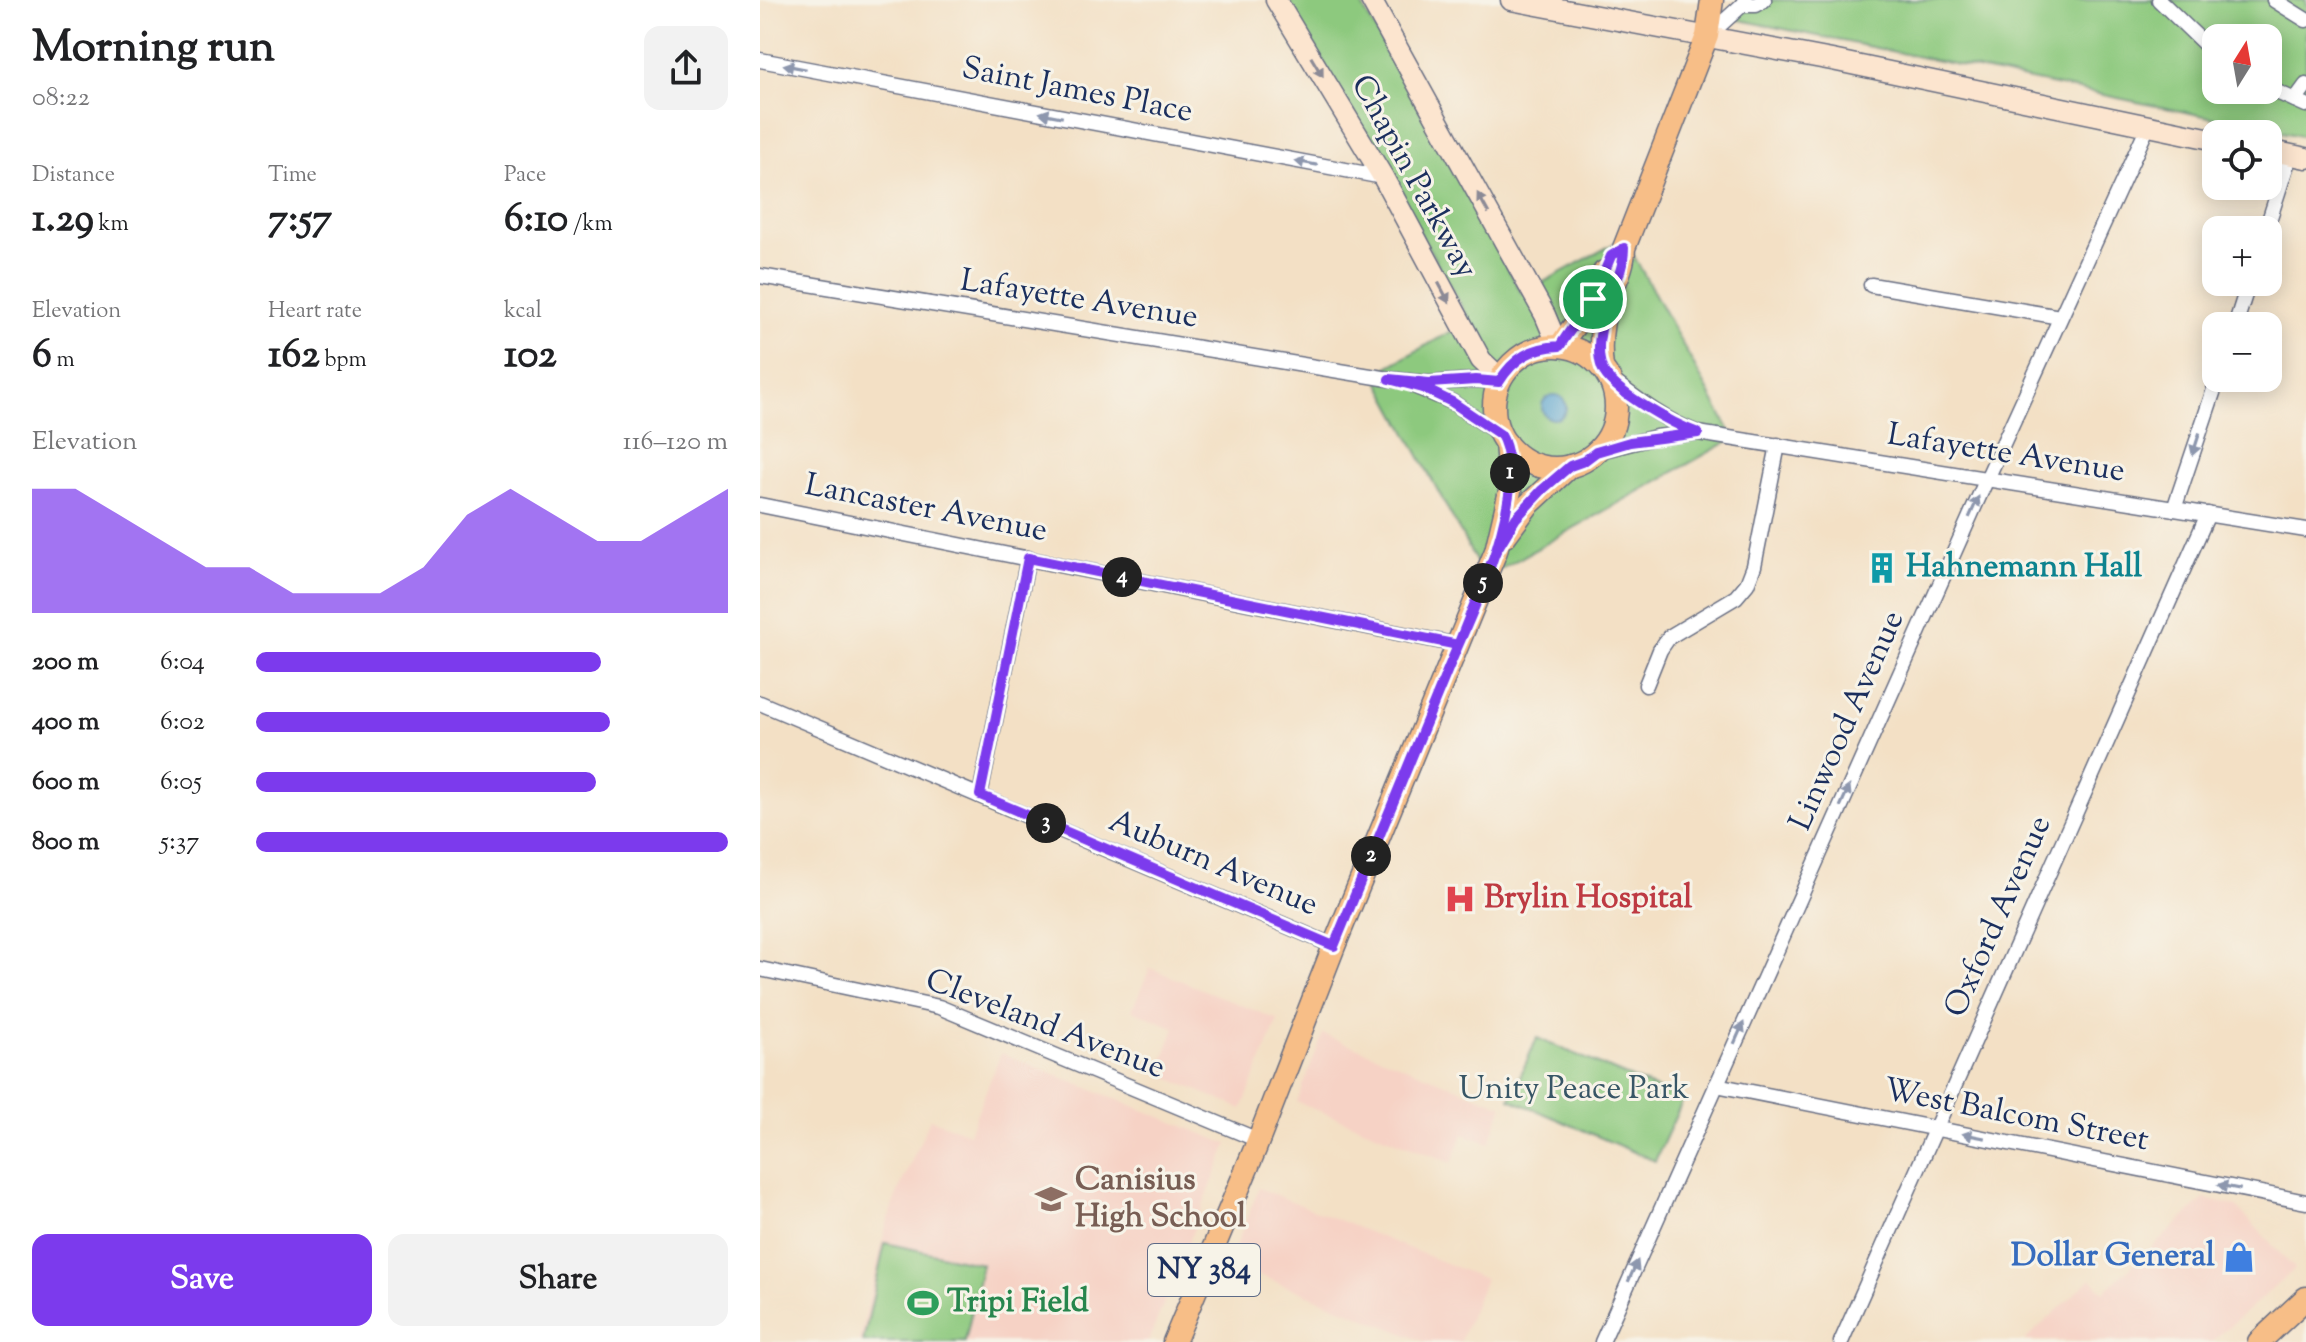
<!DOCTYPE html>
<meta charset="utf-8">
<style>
:root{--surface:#fff;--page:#f2f2f2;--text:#202124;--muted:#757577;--accent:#7c3aed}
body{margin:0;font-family:"Sorts Mill Goudy",serif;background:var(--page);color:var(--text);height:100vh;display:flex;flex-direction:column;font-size:30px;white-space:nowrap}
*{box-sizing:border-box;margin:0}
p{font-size:26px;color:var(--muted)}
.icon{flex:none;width:44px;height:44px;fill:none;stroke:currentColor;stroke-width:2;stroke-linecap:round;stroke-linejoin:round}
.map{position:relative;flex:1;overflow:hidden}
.side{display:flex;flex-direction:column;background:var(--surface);width:760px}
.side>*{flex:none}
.needle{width:52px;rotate:11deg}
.fabs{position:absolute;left:1442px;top:24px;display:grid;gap:16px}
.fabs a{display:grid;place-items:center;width:80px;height:80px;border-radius:16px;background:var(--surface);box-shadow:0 4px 20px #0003;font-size:40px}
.pin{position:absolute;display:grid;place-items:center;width:68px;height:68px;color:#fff;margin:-34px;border:4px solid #fff;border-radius:50%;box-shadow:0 2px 8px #0007}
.km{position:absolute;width:40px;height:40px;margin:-20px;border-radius:50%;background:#222;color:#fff;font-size:22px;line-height:40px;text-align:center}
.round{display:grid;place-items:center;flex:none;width:84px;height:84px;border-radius:16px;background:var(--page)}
.headline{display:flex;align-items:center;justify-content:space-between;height:136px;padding:0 32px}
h1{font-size:44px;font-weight:700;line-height:60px}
.figures{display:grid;grid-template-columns:repeat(3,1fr);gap:12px;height:136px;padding:8px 32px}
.figures div{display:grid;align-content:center}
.figures b{font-size:40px;font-weight:700}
.figures small{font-size:22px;font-weight:400}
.figures p{font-size:22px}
.chart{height:224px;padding:16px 32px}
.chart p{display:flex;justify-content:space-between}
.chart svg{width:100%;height:144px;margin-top:8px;fill:var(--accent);opacity:.7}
.button{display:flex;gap:16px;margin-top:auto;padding:16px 32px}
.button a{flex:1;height:92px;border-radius:16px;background:var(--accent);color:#fff;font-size:32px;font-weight:700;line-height:92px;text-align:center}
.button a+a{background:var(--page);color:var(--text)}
ul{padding:0 32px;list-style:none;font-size:26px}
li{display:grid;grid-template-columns:128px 96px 1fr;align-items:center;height:60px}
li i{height:20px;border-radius:10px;background:var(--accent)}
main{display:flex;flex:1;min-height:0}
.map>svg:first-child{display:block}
.built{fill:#f6d2c5}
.green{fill:#8dc97e;stroke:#547c6e;stroke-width:2;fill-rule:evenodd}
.water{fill:#56a2ce;stroke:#386896;stroke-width:2}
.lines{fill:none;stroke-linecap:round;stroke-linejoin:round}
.street-casing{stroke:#676d82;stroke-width:17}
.secondary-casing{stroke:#676d82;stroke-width:23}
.primary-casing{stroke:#676d82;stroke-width:25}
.street{stroke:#fff;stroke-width:14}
.secondary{stroke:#fce5cf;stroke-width:20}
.primary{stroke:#f7be87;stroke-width:22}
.oneway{fill:#8d97ae}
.oneway2{fill:#8c8a96}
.route-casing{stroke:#fff;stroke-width:16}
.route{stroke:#7c3aed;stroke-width:10}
.labels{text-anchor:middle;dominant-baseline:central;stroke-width:6;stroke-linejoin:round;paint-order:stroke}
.shield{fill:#f7f3e8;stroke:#5d6a87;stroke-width:2}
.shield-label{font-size:30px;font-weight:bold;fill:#1b2f5e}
.street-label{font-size:32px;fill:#1b2f5e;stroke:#f7f3e8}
.culture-label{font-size:32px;font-weight:bold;fill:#0d838f;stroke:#f7f3e8;text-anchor:start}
.health-label{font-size:32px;font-weight:bold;fill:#be3a42;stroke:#f7f3e8;text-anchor:start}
.park-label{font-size:32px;fill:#385666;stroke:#f7f3e8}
.education-label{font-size:32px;font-weight:bold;fill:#785e54;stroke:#f7f3e8;text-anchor:start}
.shop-label{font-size:32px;font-weight:bold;fill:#366cbe;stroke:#f7f3e8;text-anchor:end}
.leisure-label{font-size:32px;font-weight:bold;fill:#27864d;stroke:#f7f3e8;text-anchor:start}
</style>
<main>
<section class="side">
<div class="headline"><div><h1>Morning run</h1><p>08:22</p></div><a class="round"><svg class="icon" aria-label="share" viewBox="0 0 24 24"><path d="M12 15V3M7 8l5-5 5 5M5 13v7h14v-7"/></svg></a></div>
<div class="figures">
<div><p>Distance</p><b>1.29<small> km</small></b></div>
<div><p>Time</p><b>7:57</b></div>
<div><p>Pace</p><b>6:10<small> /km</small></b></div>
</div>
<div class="figures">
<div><p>Elevation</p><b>6<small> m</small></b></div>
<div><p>Heart rate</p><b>162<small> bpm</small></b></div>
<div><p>kcal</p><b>102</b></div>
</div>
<div class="chart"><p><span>Elevation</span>116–120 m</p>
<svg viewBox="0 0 160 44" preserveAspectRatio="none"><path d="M0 44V6L10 6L20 14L30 22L40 30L50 30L60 38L70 38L80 38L90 30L100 14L110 6L120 14L130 22L140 22L150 14L160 6V44z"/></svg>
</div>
<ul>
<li><b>200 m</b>6:04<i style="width:73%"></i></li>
<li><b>400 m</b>6:02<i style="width:75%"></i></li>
<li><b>600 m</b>6:05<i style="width:72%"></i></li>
<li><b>800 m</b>5:37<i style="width:100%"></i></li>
</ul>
<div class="button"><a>Save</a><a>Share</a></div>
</section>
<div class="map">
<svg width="1546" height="1342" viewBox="0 0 1546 1342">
<rect width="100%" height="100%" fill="#f7f3e8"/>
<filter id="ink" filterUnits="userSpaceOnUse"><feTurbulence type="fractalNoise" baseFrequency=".0125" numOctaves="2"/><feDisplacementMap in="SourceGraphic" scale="16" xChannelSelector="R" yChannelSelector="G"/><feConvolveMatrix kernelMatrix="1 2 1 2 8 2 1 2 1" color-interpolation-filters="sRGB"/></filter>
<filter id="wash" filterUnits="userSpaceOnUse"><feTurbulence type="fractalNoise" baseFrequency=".006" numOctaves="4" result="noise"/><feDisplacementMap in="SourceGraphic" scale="32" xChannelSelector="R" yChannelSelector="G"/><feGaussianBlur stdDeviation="1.8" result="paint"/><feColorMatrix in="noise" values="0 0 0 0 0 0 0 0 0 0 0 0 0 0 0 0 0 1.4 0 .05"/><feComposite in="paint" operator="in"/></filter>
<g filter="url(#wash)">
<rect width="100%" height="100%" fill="#f3e0c5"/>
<g class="built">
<path d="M390 968 518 1020 482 1109 398 1074 415 1028 372 1010Z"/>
<path d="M563 1034 743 1106 729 1143 703 1134 692 1163 537 1102Z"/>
<path d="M241 1053 468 1144 388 1342H99L125 1230 134 1201 170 1119 209 1133Z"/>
<path d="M499 1188 725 1279 700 1342H665L469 1263Z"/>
<path d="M1444 1199 1476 1206 1535 1269 1451 1342 1264 1341 1331 1279 1344 1292Z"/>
</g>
<g class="green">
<path d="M528 0H599L762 294 864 238 974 438 725 578 615 374 710 321Z"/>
<path d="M978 0H1546V137L975 19ZM1456 38H1508V90H1456Z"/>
<path d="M777 1038 923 1100 895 1161 750 1099Z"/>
<path d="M125 1243 222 1264 205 1342H103Z"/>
</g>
<circle class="water" cx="794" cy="407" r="12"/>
</g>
<g filter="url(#ink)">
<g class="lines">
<defs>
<g id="street">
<path d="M1399 0 1456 55"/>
<path d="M1514 0 1546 20"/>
<path d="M982 5H996L1004 0"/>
<path d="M948 36 982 5 985 0"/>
<path d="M0 60 623 177"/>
<path d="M1508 88 1546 105"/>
<path d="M1535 100 1546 85"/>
<path d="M1506 230 1530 155"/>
<path d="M0 276 629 379 669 383 716 380 739 382"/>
<path d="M1111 285 1300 317"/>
<path d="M1475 326 1489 282"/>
<path d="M849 378C878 400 903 420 938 433L1546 530"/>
<path d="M656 387 692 402 741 435"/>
<path d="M836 452 896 437 934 433"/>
<path d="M0 505 698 645"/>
<path d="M1414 509 1458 378"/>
<path d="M886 685 900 650 909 637 976 597 987 584 994 566 1018 445"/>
<path d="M0 703 574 946"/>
<path d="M220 795 268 558"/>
<path d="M0 969 179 1007 498 1140"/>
<path d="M956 1085 1546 1202"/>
<path d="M842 1342 1221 492 1388 126"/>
<path d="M1081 1342 1448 514"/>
</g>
<g id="secondary">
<path d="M516 0 623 177 721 360 741 379"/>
<path d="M611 0 785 315 798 346"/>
<path d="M751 0 1072 60 1456 140"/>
<path d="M1508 150 1546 158"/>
</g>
<g id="primary">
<path d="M800 346C807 334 815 325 824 314 833 302 838 287 844 272"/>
<circle cx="795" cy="407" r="61"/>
<path d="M842 368C839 343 841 321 849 297 856 280 864 266 864 248L947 36 952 0"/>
<path d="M745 536 768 505 810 466"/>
<path d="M414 1342 495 1149 574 946 736 551 750 491 746 443"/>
<path d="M1499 1342 1546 1298"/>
</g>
</defs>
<use href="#street" class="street-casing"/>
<use href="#secondary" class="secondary-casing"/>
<use href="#primary" class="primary-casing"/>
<use href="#street" class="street"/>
<use href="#secondary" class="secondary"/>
<use href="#primary" class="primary"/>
</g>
<defs><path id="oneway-solid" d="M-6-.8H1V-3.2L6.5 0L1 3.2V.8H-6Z" transform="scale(2)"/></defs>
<g class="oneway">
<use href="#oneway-solid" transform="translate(35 67) rotate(-169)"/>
<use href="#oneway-solid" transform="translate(291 115) rotate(-169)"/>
<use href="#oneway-solid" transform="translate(546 163) rotate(-169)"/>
<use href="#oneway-solid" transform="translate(1436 444) rotate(108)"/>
<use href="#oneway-solid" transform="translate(1214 507) rotate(-66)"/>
<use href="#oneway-solid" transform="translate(1085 796) rotate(-66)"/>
<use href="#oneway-solid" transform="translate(979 1033) rotate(-66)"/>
<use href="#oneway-solid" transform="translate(1214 1136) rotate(-169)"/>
<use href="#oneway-solid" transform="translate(1469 1187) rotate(-169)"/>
<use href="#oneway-solid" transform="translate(873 1271) rotate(-66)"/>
</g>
<g class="oneway2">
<use href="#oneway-solid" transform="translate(557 67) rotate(59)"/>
<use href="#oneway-solid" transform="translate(723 203) rotate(-119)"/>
<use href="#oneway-solid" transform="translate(684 293) rotate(62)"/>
</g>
</g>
<g class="lines" filter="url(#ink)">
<defs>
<path id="route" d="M833 299C823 315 810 329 800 346 772 347 754 358 739 382L716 380 669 383 629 379 663 388 692 402 741 435C749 448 752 480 749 495 740 557 710 616 686 674 649 764 612 855 574 946L220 795 268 558 698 645 714 605 715 603 736 551 756 518 782 490 810 466 824 461 836 452 870 442 938 433C915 425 851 391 842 368 836 352 840 328 845 313 851 291 864 271 864 248L851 256 833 299"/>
</defs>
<use href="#route" class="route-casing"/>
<use href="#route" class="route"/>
</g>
<defs>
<symbol id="building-bare" viewBox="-9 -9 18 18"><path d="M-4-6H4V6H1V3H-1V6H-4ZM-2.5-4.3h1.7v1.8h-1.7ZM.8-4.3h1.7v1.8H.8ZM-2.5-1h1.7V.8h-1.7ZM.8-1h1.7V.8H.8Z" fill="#0f9aa8" stroke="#f7f3e8" stroke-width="2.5" paint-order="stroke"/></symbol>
<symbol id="hospital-bare" viewBox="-9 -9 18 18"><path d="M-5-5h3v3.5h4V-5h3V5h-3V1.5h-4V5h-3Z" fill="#e0444e" stroke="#f7f3e8" stroke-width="2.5" paint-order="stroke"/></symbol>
<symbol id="school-bare" viewBox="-9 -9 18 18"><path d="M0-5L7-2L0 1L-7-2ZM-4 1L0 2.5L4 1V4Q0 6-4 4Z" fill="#8d6e63" stroke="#f7f3e8" stroke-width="2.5" paint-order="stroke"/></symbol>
<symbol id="shop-bare" viewBox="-9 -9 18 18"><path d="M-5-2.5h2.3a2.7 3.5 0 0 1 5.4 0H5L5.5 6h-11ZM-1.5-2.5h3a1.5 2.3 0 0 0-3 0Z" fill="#3f7fe0" stroke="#f7f3e8" stroke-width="2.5" paint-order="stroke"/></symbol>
<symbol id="stadium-bare" viewBox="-9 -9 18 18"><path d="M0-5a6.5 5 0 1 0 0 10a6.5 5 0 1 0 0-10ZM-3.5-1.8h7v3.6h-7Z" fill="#2e9e5b" stroke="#f7f3e8" stroke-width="2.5" paint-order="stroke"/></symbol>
</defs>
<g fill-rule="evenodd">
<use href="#building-bare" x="1100" y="546" width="44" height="44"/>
<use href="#hospital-bare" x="678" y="877" width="44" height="44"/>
<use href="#school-bare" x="269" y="1177" width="44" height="44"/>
<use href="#shop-bare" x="1457" y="1235" width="44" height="44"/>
<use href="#stadium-bare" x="141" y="1281" width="44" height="44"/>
</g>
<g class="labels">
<rect class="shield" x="388" y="1244" width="112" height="52" rx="6"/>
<g class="shield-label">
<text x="444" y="1270">NY 384</text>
</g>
<g class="street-label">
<text transform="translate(317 91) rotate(11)">Saint James Place</text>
<text transform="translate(653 177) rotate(61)">Chapin Parkway</text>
<text transform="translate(319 300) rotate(9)">Lafayette Avenue</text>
<text transform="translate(1246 454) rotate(9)">Lafayette Avenue</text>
<text transform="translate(166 509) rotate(11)">Lancaster Avenue</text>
<text transform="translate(1088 721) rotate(-66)">Linwood Avenue</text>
<text transform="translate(453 864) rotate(23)">Auburn Avenue</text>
<text transform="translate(1239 917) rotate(-66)">Oxford Avenue</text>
<text transform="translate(285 1025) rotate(21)">Cleveland Avenue</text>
<text transform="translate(1256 1116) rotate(11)">West Balcom Street</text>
</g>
<g class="culture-label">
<text x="1146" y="568">Hahnemann Hall</text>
</g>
<g class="health-label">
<text x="724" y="899">Brylin Hospital</text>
</g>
<g class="park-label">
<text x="814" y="1090">Unity Peace Park</text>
</g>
<g class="education-label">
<text x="315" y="1181">Canisius<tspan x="315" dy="37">High School</tspan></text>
</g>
<g class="shop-label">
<text x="1455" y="1257">Dollar General</text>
</g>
<g class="leisure-label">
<text x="187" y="1303">Tripi Field</text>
</g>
</g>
</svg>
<div class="fabs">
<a><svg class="needle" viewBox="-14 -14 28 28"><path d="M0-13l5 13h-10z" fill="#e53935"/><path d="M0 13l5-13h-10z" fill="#757577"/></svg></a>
<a><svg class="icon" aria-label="locate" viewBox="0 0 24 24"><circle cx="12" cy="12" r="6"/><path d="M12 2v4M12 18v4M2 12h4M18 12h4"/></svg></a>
<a>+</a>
<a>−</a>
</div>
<div class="pin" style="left:833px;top:299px;background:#1e9e55"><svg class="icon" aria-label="arrive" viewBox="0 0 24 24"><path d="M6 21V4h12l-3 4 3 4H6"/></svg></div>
<b class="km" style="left:750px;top:473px">1</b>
<b class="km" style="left:611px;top:856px">2</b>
<b class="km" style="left:286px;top:823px">3</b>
<b class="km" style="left:362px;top:577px">4</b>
<b class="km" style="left:723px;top:583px">5</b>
</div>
</main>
